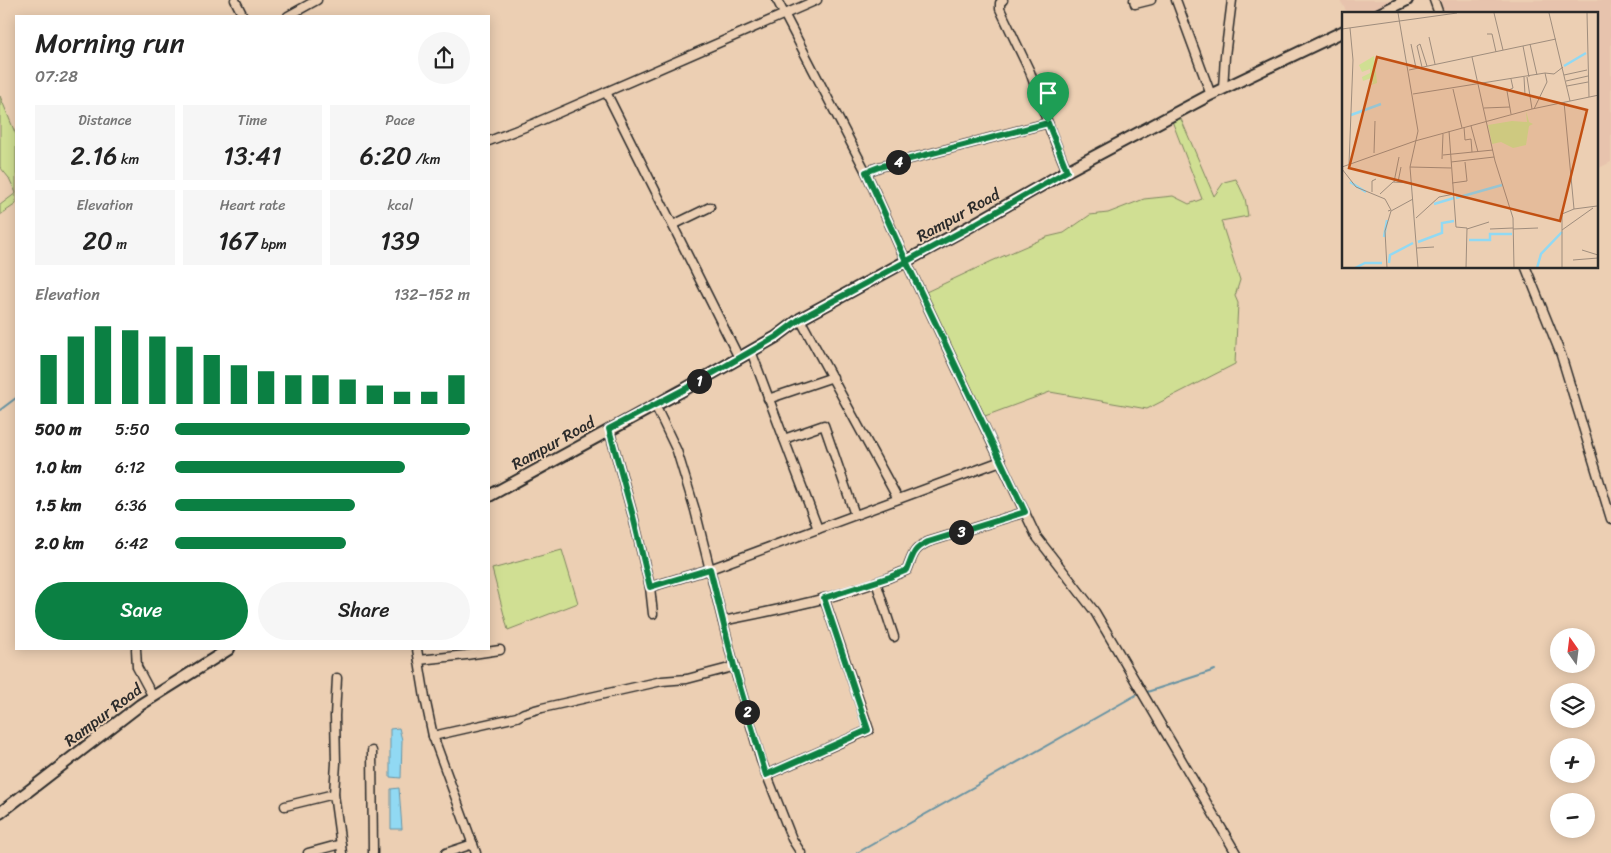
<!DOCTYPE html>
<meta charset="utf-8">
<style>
:root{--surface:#fff;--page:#f6f6f6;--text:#222;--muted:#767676;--accent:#0b8043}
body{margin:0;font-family:Sriracha,sans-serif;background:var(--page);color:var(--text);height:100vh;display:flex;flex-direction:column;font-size:19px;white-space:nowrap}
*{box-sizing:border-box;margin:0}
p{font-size:16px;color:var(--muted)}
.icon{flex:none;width:28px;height:28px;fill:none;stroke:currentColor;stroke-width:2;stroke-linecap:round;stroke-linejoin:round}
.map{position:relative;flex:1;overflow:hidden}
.side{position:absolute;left:15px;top:15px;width:475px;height:635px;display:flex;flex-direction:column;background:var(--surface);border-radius:0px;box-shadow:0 2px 12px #0003}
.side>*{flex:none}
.needle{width:32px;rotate:346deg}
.tools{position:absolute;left:1550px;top:628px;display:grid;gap:10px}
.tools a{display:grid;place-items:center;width:45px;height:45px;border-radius:50%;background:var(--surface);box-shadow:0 2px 12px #0003;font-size:25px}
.pin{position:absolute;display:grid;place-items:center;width:42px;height:42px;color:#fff;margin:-51px -21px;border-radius:50% 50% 50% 0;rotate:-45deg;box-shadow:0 0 5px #0007}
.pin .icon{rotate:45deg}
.km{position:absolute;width:25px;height:25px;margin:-12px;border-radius:50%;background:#222;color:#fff;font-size:14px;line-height:25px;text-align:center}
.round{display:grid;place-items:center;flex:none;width:52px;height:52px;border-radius:26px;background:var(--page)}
.headline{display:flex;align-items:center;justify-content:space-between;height:85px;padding:0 20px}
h1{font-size:28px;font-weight:600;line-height:38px}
.stats{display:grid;grid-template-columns:repeat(3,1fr);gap:8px;height:85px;padding:5px 20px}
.stats div{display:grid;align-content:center;border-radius:0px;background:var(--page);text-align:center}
.stats b{font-size:25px;font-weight:600}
.stats small{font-size:14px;font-weight:400}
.stats p{font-size:14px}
.chart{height:140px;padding:10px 20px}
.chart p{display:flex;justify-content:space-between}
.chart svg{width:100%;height:90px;margin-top:5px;stroke:var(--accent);stroke-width:6}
.primary-button{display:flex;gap:10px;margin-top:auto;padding:10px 20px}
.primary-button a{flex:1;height:58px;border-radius:30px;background:var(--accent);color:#fff;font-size:20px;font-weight:600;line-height:58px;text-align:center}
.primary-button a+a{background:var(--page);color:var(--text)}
ul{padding:0 20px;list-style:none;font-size:16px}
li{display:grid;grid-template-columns:80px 60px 1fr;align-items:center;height:38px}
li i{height:12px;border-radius:6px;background:var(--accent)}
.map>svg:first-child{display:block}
.built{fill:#e7c3ad}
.green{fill:#d0df93;stroke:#7e855f}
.water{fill:#91d9f3;stroke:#6893a3}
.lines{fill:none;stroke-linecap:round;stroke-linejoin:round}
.stream{stroke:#6893a3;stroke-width:2}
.minor-casing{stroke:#2b2b2b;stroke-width:11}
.major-casing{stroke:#2b2b2b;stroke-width:14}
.minor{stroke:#eccfb3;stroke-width:8}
.major{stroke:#eccfb3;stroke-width:10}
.route-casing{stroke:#fff;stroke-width:10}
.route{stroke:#0b8043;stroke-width:6}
.labels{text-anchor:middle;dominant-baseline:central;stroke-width:4;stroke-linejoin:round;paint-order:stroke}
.street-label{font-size:16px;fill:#2b2b2b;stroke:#eccfb3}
.inset-river{fill:none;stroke:#91d9f3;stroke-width:2.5}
.inset-road{fill:none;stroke:#9f8d7d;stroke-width:1}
.view{fill:#c25012;fill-opacity:0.15;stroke:#c25012;stroke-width:2.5}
.inset-edge{fill:none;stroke:#2b2b2b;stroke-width:2.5}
</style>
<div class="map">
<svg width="1611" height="853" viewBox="0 0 1611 853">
<rect width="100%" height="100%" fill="#eccfb3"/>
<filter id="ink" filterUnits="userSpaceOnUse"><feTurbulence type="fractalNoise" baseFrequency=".02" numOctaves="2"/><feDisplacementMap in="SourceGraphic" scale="10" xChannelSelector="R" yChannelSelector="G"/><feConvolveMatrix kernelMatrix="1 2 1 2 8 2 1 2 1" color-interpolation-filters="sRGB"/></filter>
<g filter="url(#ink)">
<g class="built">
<path d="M1340 0H1399L1370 14H1348Z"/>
<path d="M1440 0H1611V162L1597 169V14H1518L1517 11 1511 14H1445Z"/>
</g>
<g class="green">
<path d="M0 96 16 135V204L0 215V205L16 193 9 178 0 167Z"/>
<path d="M1181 119 1214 196 1224 182 1236 179 1245 198 1248 216 1221 221 1240 280 1235 296 1238 303 1235 364 1147 409 1050 392 985 416 926 292 992 261 1047 237 1064 233 1090 215 1108 213 1144 199 1173 196 1189 204 1202 199 1172 121Z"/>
<path d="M562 550 578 603 508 630 492 569Z"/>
</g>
<g class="water">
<path d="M399 728 402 740 401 778 390 777V729Z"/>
<path d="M399 788 402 829H391V789Z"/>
</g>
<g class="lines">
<g class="stream">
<path d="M0 410 16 398"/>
<path d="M1147 692 1215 670"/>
<path d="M857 853 1136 695"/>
</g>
<defs>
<g id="minor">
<path d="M235 0 243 16"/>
<path d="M777 0 866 172 906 261 1036 536 1095 612 1236 853"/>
<path d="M1003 0 1000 3V9L1030 72 1051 132 1067 171"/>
<path d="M1134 0 1135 4 1151 0"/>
<path d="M1176 0 1211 95"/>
<path d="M1434 0 1439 14"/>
<path d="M288 16 317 0"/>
<path d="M1223 89 1225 56 1232 0"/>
<path d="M606 92 739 358"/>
<path d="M489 141 535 123 817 0"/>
<path d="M866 172 879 167 1048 123"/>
<path d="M673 225 710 207"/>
<path d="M1526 268 1561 355 1611 519"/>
<path d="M800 319 898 499"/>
<path d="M751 351 784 439 824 425 855 515"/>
<path d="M768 399 833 377"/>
<path d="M655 405 677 451 695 510 735 670 761 760 792 839 801 853"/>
<path d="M609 429 633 516 650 587 653 614"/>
<path d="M784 439 818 529"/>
<path d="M876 582 894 637"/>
<path d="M650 587 710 569 1001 461"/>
<path d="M723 621C785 608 849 596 907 570 913 555 913 549 928 542L1025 512"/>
<path d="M136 649 137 667 153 697"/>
<path d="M417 649 425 698 433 736 476 853"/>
<path d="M419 660 466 655 500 650"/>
<path d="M337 678 335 716 336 763 334 794 342 853"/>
<path d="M433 736 517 717 524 713 542 708 662 681 687 679 729 668 734 664"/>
<path d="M372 751 373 853"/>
<path d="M766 775 869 730 824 598"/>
<path d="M285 806 334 794"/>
<path d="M308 853 341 844"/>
<path d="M446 853 473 844"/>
</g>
<g id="major">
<path d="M1379 14 1407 0"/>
<path d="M489 496 685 389 776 337 800 319 967 228 1067 171 1208 96 1344 31"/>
<path d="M0 813 140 705 229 649"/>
</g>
</defs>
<use href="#minor" class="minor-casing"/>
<use href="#major" class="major-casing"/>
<use href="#minor" class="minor"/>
<use href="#major" class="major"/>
</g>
</g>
<g class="lines" filter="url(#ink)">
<defs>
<path id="route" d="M1048 123 1067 171 968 228 800 319 776 337 685 389 609 429 633 516 650 587 710 569 735 670 766 775 868 730 824 598 890 577 907 570C913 555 913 549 928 542L1025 512 906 261 866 172 879 167 1048 123"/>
</defs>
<use href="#route" class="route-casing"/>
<use href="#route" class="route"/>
</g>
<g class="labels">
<g class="street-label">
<text transform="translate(958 215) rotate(-29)">Rampur Road</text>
<text transform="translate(553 443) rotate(-29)">Rampur Road</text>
<text transform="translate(103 715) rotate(-37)">Rampur Road</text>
</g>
</g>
<g transform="translate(1342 12)">
<rect width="256" height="256" fill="#eccfb3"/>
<path d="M32 44 35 71 26 74 31 71 29 66 21 69 20 65 28 61V57L20 60 17 53ZM184 99 187 110 191 112 187 114 184 133 171 136 159 130 150 132 146 113 170 109 185 110Z" fill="#d0df93"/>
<path class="inset-river" d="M222 54 244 41M9 103 39 92M8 170 24 180M114 186 160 173M92 192 112 186M42 225 45 208M127 228H148V222H170M76 230 100 221V211L112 209M47 251 48 243 71 231M13 256 23 251H40M195 256 199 242 220 220"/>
<path class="inset-road" d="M56 1 76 119 68 155 76 256M152 1 161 38M207 1 228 89M245 1 247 85M0 17 115 1M145 22H150L154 40M87 25 93 52M69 32 74 56M188 32 195 63M181 34 187 65M130 45 153 149 171 206 172 256M80 55 75 34 78 32 85 54M67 58 214 27M203 61 212 62 221 55M222 63 245 58M182 65 183 83H186M185 65 190 97M169 67 171 76 165 79 169 102M224 69 246 64M225 74 246 70M111 77 120 116M71 82 203 61 205 70 192 97M222 90 232 197M142 96 168 95M129 114 136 140M122 115 123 128 129 127 130 140M107 119 114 215 125 216 124 256M32 141 33 109M101 143 151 138M100 147 101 122M109 150 152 145M7 152 11 48 8 16M0 155 73 129 190 97 257 83M68 155 109 156M0 157 14 175 43 187 49 198 46 199M52 170 57 145M56 170 59 155M110 171 125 169 123 150M30 180V169L34 167M38 182 51 170 69 171M74 206 97 185 112 182M125 217 147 210M148 217 171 216M171 217 196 216M220 218 251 196M75 236 92 235M240 238 256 243M231 248 256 246M45 256 43 219 49 199 71 187M220 256V202L232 197 255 194"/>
<path class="view" d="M35 45 245 98 218 209 7 156Z"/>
<rect width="256" height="256" class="inset-edge"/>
</g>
</svg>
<div class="tools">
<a><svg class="needle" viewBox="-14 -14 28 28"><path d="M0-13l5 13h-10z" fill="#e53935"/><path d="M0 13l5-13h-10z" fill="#767676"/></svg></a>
<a><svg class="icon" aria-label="layers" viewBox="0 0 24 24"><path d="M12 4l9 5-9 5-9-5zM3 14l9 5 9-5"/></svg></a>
<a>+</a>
<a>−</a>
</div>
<div class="pin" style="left:1048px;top:123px;background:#1e9e55"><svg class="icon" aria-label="arrive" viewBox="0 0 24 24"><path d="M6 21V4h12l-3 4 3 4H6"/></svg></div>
<b class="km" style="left:699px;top:381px">1</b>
<b class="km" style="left:747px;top:712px">2</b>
<b class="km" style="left:961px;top:532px">3</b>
<b class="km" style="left:898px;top:162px">4</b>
<section class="side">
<div class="headline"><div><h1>Morning run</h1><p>07:28</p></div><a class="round"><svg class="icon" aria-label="share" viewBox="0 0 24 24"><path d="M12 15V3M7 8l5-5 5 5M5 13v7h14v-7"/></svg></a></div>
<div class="stats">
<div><p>Distance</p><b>2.16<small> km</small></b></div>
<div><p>Time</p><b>13:41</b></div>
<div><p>Pace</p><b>6:20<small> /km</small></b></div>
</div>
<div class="stats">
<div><p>Elevation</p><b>20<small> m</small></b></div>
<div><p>Heart rate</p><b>167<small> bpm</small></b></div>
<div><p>kcal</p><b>139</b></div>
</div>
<div class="chart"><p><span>Elevation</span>132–152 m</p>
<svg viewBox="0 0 160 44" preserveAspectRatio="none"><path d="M5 44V20M15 44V11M25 44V6M35 44V8M45 44V11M55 44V16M65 44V20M75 44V25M85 44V28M95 44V30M105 44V30M115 44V32M125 44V35M135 44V38M145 44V38M155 44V30"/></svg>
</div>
<ul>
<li><b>500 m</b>5:50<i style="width:100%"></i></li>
<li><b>1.0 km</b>6:12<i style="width:78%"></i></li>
<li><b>1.5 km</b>6:36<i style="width:61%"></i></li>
<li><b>2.0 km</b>6:42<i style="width:58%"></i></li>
</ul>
<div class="primary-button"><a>Save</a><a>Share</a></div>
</section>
</div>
